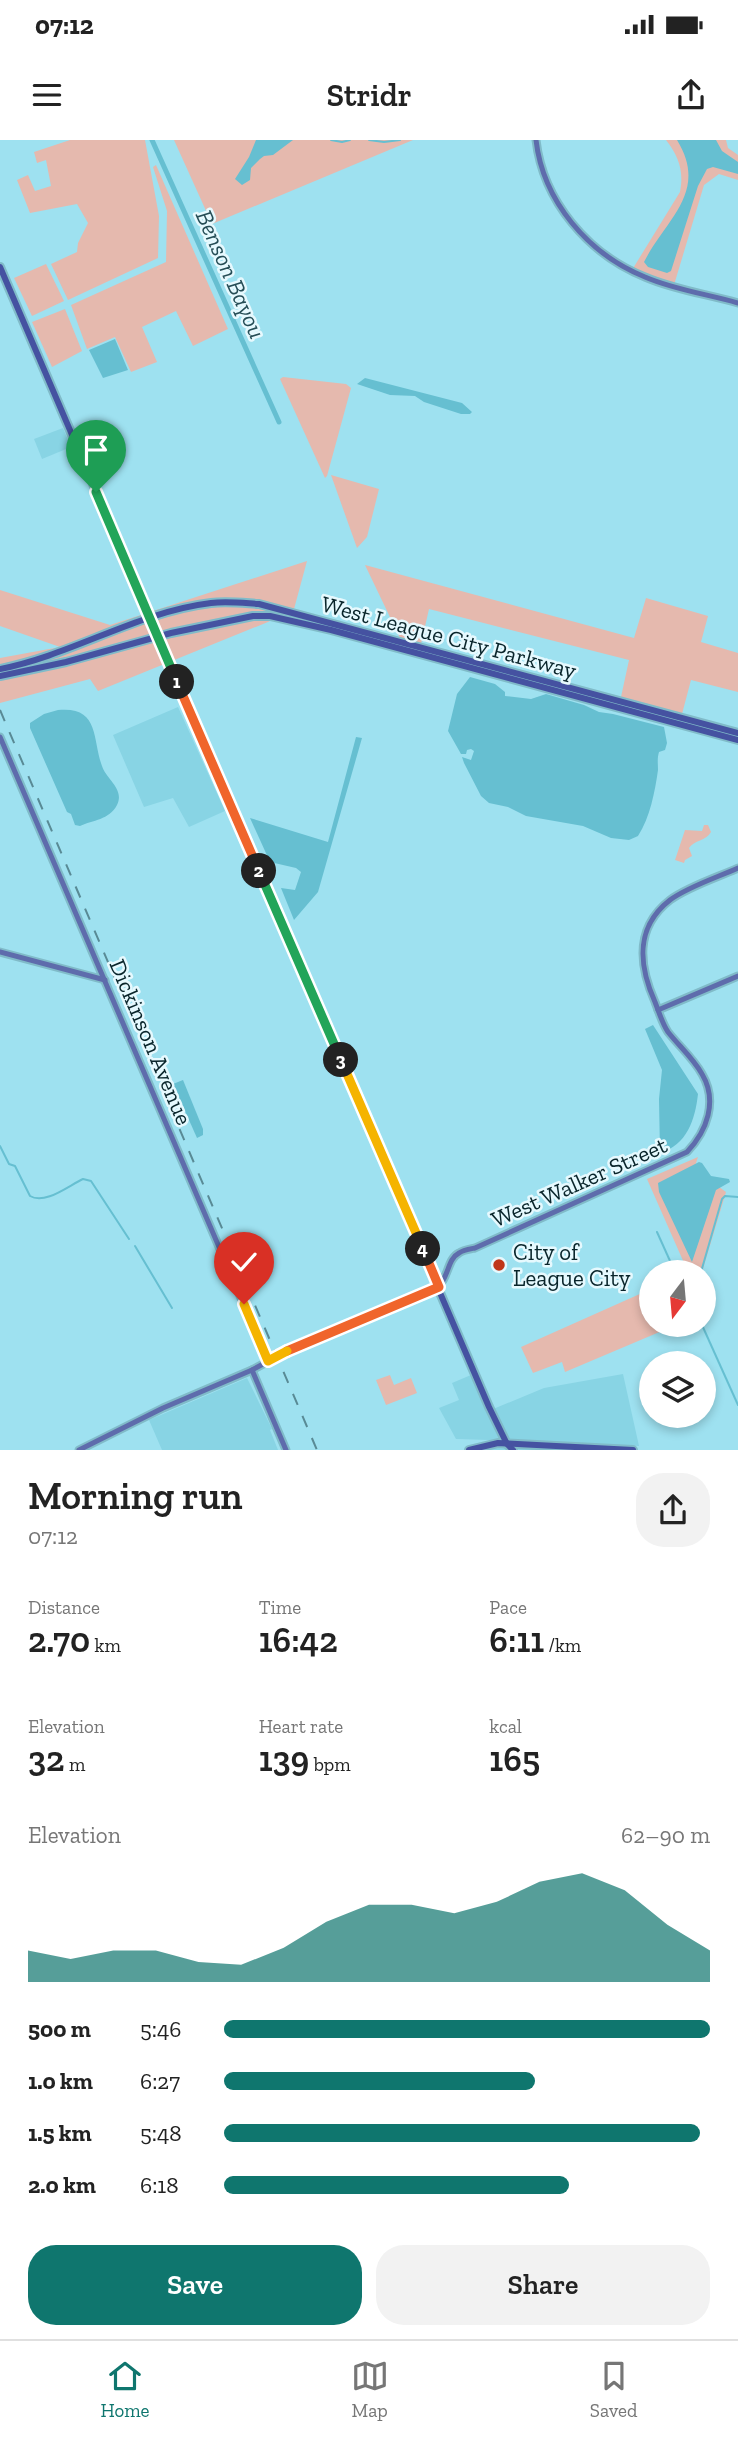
<!DOCTYPE html>
<meta charset="utf-8">
<style>
:root{--surface:#fff;--page:#f2f2f2;--text:#222;--muted:#767676;--line:#e0e0e0;--accent:#0f766e}
body{margin:0;font-family:"Zilla Slab",serif;background:var(--page);color:var(--text);height:100vh;display:flex;flex-direction:column;font-size:26px;white-space:nowrap}
*{box-sizing:border-box;margin:0}
p{font-size:23px;color:var(--muted)}
.icon{flex:none;width:38px;height:38px;fill:none;stroke:currentColor;stroke-width:2;stroke-linecap:round;stroke-linejoin:round}
.map{position:relative;height:1310px;overflow:hidden}
.sheet{display:flex;flex-direction:column;background:var(--surface);flex:1}
.sheet>*{flex:none}
.needle{width:46px;rotate:196deg}
.fabs{position:absolute;left:639px;top:1120px;display:grid;gap:14px}
.fabs a{display:grid;place-items:center;width:77px;height:77px;border-radius:50%;background:var(--surface);box-shadow:0 4px 10px #0003;font-size:35px}
.pin{position:absolute;display:grid;place-items:center;width:60px;height:60px;color:#fff;margin:-72px -30px;border-radius:50% 50% 50% 0;rotate:-45deg;box-shadow:0 0 7px #0007}
.pin .icon{rotate:45deg}
.km{position:absolute;width:35px;height:35px;margin:-18px;border-radius:50%;background:#222;color:#fff;font-size:19px;line-height:35px;text-align:center}
.round{display:grid;place-items:center;flex:none;width:74px;height:74px;border-radius:28px;background:var(--page)}
.overview{display:flex;align-items:center;justify-content:space-between;height:119px;padding:0 28px}
h1{font-size:38px;font-weight:600;line-height:52px}
.metrics{display:grid;grid-template-columns:repeat(3,1fr);gap:10px;height:119px;padding:7px 28px}
.metrics div{display:grid;align-content:center}
.metrics b{font-size:35px;font-weight:600}
.metrics small{font-size:19px;font-weight:400}
.metrics p{font-size:19px}
.chart{height:196px;padding:14px 28px}
.chart p{display:flex;justify-content:space-between}
.chart svg{width:100%;height:126px;margin-top:7px;fill:var(--accent);opacity:.7}
.primary-button{display:flex;gap:14px;margin-top:auto;padding:14px 28px}
.primary-button a{flex:1;height:80px;border-radius:28px;background:var(--accent);color:#fff;font-size:28px;font-weight:600;line-height:80px;text-align:center}
.primary-button a+a{background:var(--page);color:var(--text)}
ul{padding:0 28px;list-style:none;font-size:23px}
li{display:grid;grid-template-columns:112px 84px 1fr;align-items:center;height:52px}
li i{height:18px;border-radius:9px;background:var(--accent)}
.status{display:flex;justify-content:space-between;align-items:center;height:49px;padding:0 35px;background:var(--surface);direction:ltr}
.status svg{height:19px;fill:currentColor}
header{display:flex;justify-content:space-between;align-items:center;height:91px;padding:0 28px;background:var(--surface);font-size:32px;font-weight:600}
.tabs{display:flex;justify-content:space-around;align-items:center;height:98px;border-top:2px solid var(--line);background:var(--surface);font-size:19px;color:var(--muted)}
.tabs a{display:grid;justify-items:center;gap:4px}
.tabs .current{color:var(--accent)}
.map>svg:first-child{display:block}
.built{fill:#88d4e4}
.green{fill:#e5b9ae}
.water{fill:#66bfd1}
.lines{fill:none;stroke-linecap:round;stroke-linejoin:round}
.stream{stroke:#66bfd1;stroke-width:2}
.river{stroke:#66bfd1;stroke-width:5}
.secondary-casing{stroke:#80bbc9;stroke-width:9}
.primary-casing{stroke:#80bbc9;stroke-width:10}
.secondary{stroke:#5e6cac;stroke-width:5}
.primary{stroke:#4552a1;stroke-width:6}
.rail{stroke:#598a95;stroke-width:2;stroke-dasharray:12 12;stroke-linecap:butt}
.split-1-casing{stroke:#fff;stroke-width:14}
.split-2-casing{stroke:#fff;stroke-width:14}
.split-3-casing{stroke:#fff;stroke-width:14}
.split-4-casing{stroke:#fff;stroke-width:14}
.split-5-casing{stroke:#fff;stroke-width:14}
.split-6-casing{stroke:#fff;stroke-width:14}
.split-1{stroke:#22a559;stroke-width:9}
.split-2{stroke:#f0652b;stroke-width:9}
.split-3{stroke:#22a559;stroke-width:9}
.split-4{stroke:#f5b400;stroke-width:9}
.split-5{stroke:#f0652b;stroke-width:9}
.split-6{stroke:#f5b400;stroke-width:9}
.poi-dot{fill:#c03619;stroke:#e6f9fe;stroke-width:2.5}
.labels{text-anchor:middle;dominant-baseline:central;stroke-width:5;stroke-linejoin:round;paint-order:stroke}
.street-label{font-size:23px;fill:#09252b;stroke:#e6f9fe}
.poi-label{font-size:23px;fill:#09252b;stroke:#e6f9fe;text-anchor:start}
.water-label{font-size:24px;font-style:italic;fill:#254d56;stroke:#e6f9fe}
</style>
<div class="status"><b>07:12</b><svg viewBox="0 0 49 12"><path d="M0 12V9h3v3zM5 12V6h3v6zM10 12V3h3v9zM15 12V0h3v12zM26 1h20v11H26zM47 4h2v5h-2z"/></svg></div>
<header><svg class="icon" aria-label="menu" viewBox="0 0 24 24"><path d="M4 6h16M4 12h16M4 18h16"/></svg>Stridr<svg class="icon" aria-label="share" viewBox="0 0 24 24"><path d="M12 15V3M7 8l5-5 5 5M5 13v7h14v-7"/></svg></header>
<div class="map">
<svg width="738" height="1310" viewBox="0 0 738 1310">
<rect width="100%" height="100%" fill="#9ee1f0"/>
<g class="built">
<path d="M63 288 71 307 42 319 34 299Z"/>
<path d="M178 567 225 671 189 687 173 658 144 667 113 595Z"/>
<path d="M623 1234 639 1306 590 1304 588 1310H490L489 1300 456 1299 439 1268 459 1260 452 1243 471 1235 486 1272 544 1248Z"/>
<path d="M247 1238 272 1289 270 1290 278 1310H162L149 1280Z"/>
</g>
<g class="green">
<path d="M70 0H145L159 76 158 118 68 160 51 124 77 112 78 103 88 83 77 64 30 73 17 40 28 35 35 51 51 46 46 20 37 23 34 12Z"/>
<path d="M174 0H413L212 84Z"/>
<path d="M666 0H726L728 8 738 15V40L719 34 704 45 674 145 632 130 680 52C684 31 679 17 666 0Z"/>
<path d="M156 25 228 189 193 206 176 171 142 187 157 222 131 232 115 197 87 209 71 165 166 122 167 71 153 27Z"/>
<path d="M46 124 64 161 32 176 14 138Z"/>
<path d="M65 169 82 211 52 227 32 182Z"/>
<path d="M283 237 346 244 351 248 327 336 325 338 280 239Z"/>
<path d="M331 335 379 349 367 397 357 408Z"/>
<path d="M307 421 294 469 268 482 98 551 90 539 0 563V518L60 507 0 486V450L110 485Z"/>
<path d="M365 425 634 498 646 458 708 476 701 502 738 513V552L691 540 682 574 621 557 629 520 429 469 421 504 400 498Z"/>
<path d="M704 685H708L711 692C706 701 694 700 689 708L692 716 685 720 684 723 675 720 685 690 702 691Z"/>
<path d="M698 1017 694 1029 726 1052 702 1132H688L647 1039Z"/>
<path d="M651 1149V1185H676L565 1232 562 1222 533 1233 521 1207Z"/>
<path d="M390 1235 394 1245 411 1238 417 1253 386 1265 376 1240Z"/>
</g>
<g class="water">
<path d="M256 0H293L273 15 264 16 260 19 251 28 250 40 242 45 235 39 249 17Z"/>
<path d="M677 0H716L722 11 738 22V34L713 27 707 29 698 46 671 131 667 133 648 127 644 122C666 79 709 52 677 0Z"/>
<path d="M115 199 128 230 103 238 89 210Z"/>
<path d="M365 238 462 263 472 272 470 274H461L424 262 415 256 390 255 357 244Z"/>
<path d="M470 537 495 544 505 552V556L531 559 546 554 584 565 599 572 613 574 664 587 667 603 665 610 659 612C657 619 658 623 658 630 655 651 650 678 638 696L629 700 611 698 583 686 526 676 508 667 489 663 481 656 464 623 462 617 471 620 474 611 471 609 467 610 466 614H461L448 591 457 554Z"/>
<path d="M58 570C100 566 92 599 102 626 106 639 125 649 117 665 109 680 93 680 80 686L75 685 71 674 67 672 30 588V583L44 574Z"/>
<path d="M356 597 362 598 318 752 294 780 281 748 295 750 301 732 296 728 270 722 250 678 328 702Z"/>
<path d="M653 885 698 954C695 980 687 1005 660 1013L659 959 662 930 645 889Z"/>
<path d="M183 940 203 989V995L197 998 173 944Z"/>
<path d="M699 1022 702 1023 711 1036 729 1039 730 1042 716 1050 692 1122 659 1052 658 1043Z"/>
</g>
<g class="lines">
<g class="stream">
<path d="M331 0 342 2 350 0"/>
<path d="M369 0 384 2 400 0"/>
<path d="M0 1006 9 1024 15 1026 30 1056C45 1065 68 1046 83 1039L91 1041 129 1099"/>
<path d="M657 1092 675 1132"/>
<path d="M135 1106 172 1168"/>
<path d="M701 1132 722 1059 725 1056 738 1057"/>
<path d="M702 1185 738 1265"/>
</g>
<path class="river" d="M152 0 279 282"/>
<defs>
<g id="secondary">
<path d="M536 0C543 61 588 114 645 137 675 150 707 154 738 163"/>
<path d="M0 597 268 1221"/>
<path d="M0 812 105 840"/>
<path d="M658 870 738 836"/>
<path d="M252 1230 286 1310"/>
<path d="M79 1310 163 1268 252 1230 293 1208 434 1150C450 1139 446 1120 459 1113 463 1110 470 1109 475 1108L687 1012C707 991 718 961 702 934 693 918 679 906 668 892 662 883 659 872 655 862 639 826 634 788 670 760 687 747 718 737 738 728"/>
</g>
<g id="primary">
<path d="M0 127 489 1267 507 1304 513 1310"/>
<path d="M0 529C72 515 137 472 211 463 227 461 243 463 259 464L738 593"/>
<path d="M0 536 66 522 171 493 253 476H270L331 490 738 600"/>
<path d="M469 1310 498 1303 633 1310"/>
</g>
</defs>
<use href="#secondary" class="secondary-casing"/>
<use href="#primary" class="primary-casing"/>
<use href="#secondary" class="secondary"/>
<use href="#primary" class="primary"/>
<path class="rail" d="M0 570 317 1310"/>
</g>
<g class="lines">
<defs>
<path id="split-1" d="M96 352 177 542"/>
<path id="split-2" d="M177 542 259 731"/>
<path id="split-3" d="M259 731 341 920"/>
<path id="split-4" d="M341 920 423 1109"/>
<path id="split-5" d="M287 1211 439 1147 423 1109"/>
<path id="split-6" d="M244 1164 268 1221 287 1211"/>
</defs>
<use href="#split-1" class="split-1-casing"/>
<use href="#split-2" class="split-2-casing"/>
<use href="#split-3" class="split-3-casing"/>
<use href="#split-4" class="split-4-casing"/>
<use href="#split-5" class="split-5-casing"/>
<use href="#split-6" class="split-6-casing"/>
<use href="#split-1" class="split-1"/>
<use href="#split-2" class="split-2"/>
<use href="#split-3" class="split-3"/>
<use href="#split-4" class="split-4"/>
<use href="#split-5" class="split-5"/>
<use href="#split-6" class="split-6"/>
</g>
<circle class="poi-dot" cx="499" cy="1125" r="7"/>
<g class="labels">
<g class="street-label">
<text transform="translate(449 497) rotate(15)">West League City Parkway</text>
<text transform="translate(151 902) rotate(67)">Dickinson Avenue</text>
<text transform="translate(579 1042) rotate(-24)">West Walker Street</text>
</g>
<g class="poi-label">
<text x="513" y="1112">City of<tspan x="513" dy="26">League City</tspan></text>
</g>
<g class="water-label">
<text transform="translate(231 134) rotate(66)">Benson Bayou</text>
</g>
</g>
</svg>
<div class="fabs">
<a><svg class="needle" viewBox="-14 -14 28 28"><path d="M0-13l5 13h-10z" fill="#e53935"/><path d="M0 13l5-13h-10z" fill="#767676"/></svg></a>
<a><svg class="icon" aria-label="layers" viewBox="0 0 24 24"><path d="M12 4l9 5-9 5-9-5zM3 14l9 5 9-5"/></svg></a>
</div>
<div class="pin" style="left:96px;top:352px;background:#1e9e55"><svg class="icon" aria-label="arrive" viewBox="0 0 24 24"><path d="M6 21V4h12l-3 4 3 4H6"/></svg></div>
<div class="pin" style="left:244px;top:1164px;background:#d93025"><svg class="icon" aria-label="check" viewBox="0 0 24 24"><path d="M5 12l5 5 9-10"/></svg></div>
<b class="km" style="left:177px;top:542px">1</b>
<b class="km" style="left:259px;top:731px">2</b>
<b class="km" style="left:341px;top:920px">3</b>
<b class="km" style="left:423px;top:1109px">4</b>
</div>
<section class="sheet">
<div class="overview"><div><h1>Morning run</h1><p>07:12</p></div><a class="round"><svg class="icon" aria-label="share" viewBox="0 0 24 24"><path d="M12 15V3M7 8l5-5 5 5M5 13v7h14v-7"/></svg></a></div>
<div class="metrics">
<div><p>Distance</p><b>2.70<small> km</small></b></div>
<div><p>Time</p><b>16:42</b></div>
<div><p>Pace</p><b>6:11<small> /km</small></b></div>
</div>
<div class="metrics">
<div><p>Elevation</p><b>32<small> m</small></b></div>
<div><p>Heart rate</p><b>139<small> bpm</small></b></div>
<div><p>kcal</p><b>165</b></div>
</div>
<div class="chart"><p><span>Elevation</span>62–90 m</p>
<svg viewBox="0 0 160 44" preserveAspectRatio="none"><path d="M0 44V33L10 36L20 33L30 33L40 37L50 38L60 32L70 23L80 17L90 17L100 20L110 16L120 9L130 6L140 12L150 24L160 33V44z"/></svg>
</div>
<ul>
<li><b>500 m</b>5:46<i style="width:100%"></i></li>
<li><b>1.0 km</b>6:27<i style="width:64%"></i></li>
<li><b>1.5 km</b>5:48<i style="width:98%"></i></li>
<li><b>2.0 km</b>6:18<i style="width:71%"></i></li>
</ul>
<div class="primary-button"><a>Save</a><a>Share</a></div>
</section>
<nav class="tabs">
<a class="current"><svg class="icon" aria-label="home" viewBox="0 0 24 24"><path d="M3 11l9-7 9 7M6 9v11h12V9"/></svg>Home</a>
<a><svg class="icon" aria-label="map" viewBox="0 0 24 24"><path d="M3 6l6-2 6 2 6-2v14l-6 2-6-2-6 2zM9 4v14M15 6v14"/></svg>Map</a>
<a><svg class="icon" aria-label="saved" viewBox="0 0 24 24"><path d="M7 4h10v16l-5-4-5 4z"/></svg>Saved</a>
</nav>
